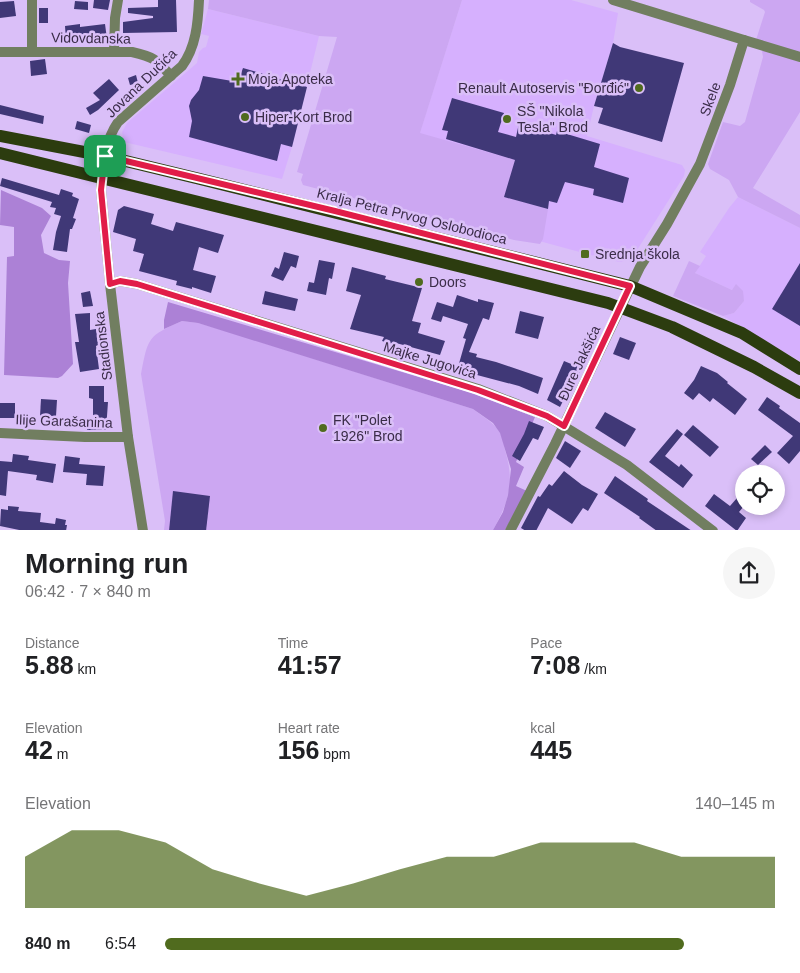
<!DOCTYPE html>
<meta charset="utf-8">
<style>
:root{--surface:#fff;--page:#f6f6f6;--text:#202124;--muted:#757577;--accent:#506b1e}
body{margin:0;font-family:Helvetica,sans-serif;background:var(--page);color:var(--text);height:100vh;display:flex;flex-direction:column;font-size:19px;white-space:nowrap}
*{box-sizing:border-box;margin:0}
p{font-size:16px;color:var(--muted)}
.icon{flex:none;width:28px;height:28px;fill:none;stroke:currentColor;stroke-width:2;stroke-linecap:round;stroke-linejoin:round}
.map{position:relative;height:530px;overflow:hidden}
.details{display:flex;flex-direction:column;background:var(--surface);flex:1}
.details>*{flex:none}
.controls{position:absolute;left:735px;top:465px;display:grid;gap:10px}
.controls a{display:grid;place-items:center;width:50px;height:50px;border-radius:50%;background:var(--surface);box-shadow:0 2px 8px #0003;font-size:25px}
.pin{position:absolute;display:grid;place-items:center;width:42px;height:42px;color:#fff;margin:-21px;border-radius:10px;box-shadow:0 2px 8px #0006}
.round{display:grid;place-items:center;flex:none;width:52px;height:52px;border-radius:26px;background:var(--page)}
.overview{display:flex;align-items:center;justify-content:space-between;height:85px;padding:0 25px}
h1{font-size:28px;font-weight:700;line-height:38px}
.figures{display:grid;grid-template-columns:repeat(3,1fr);gap:8px;height:85px;padding:5px 25px}
.figures div{display:grid;align-content:center}
.figures b{font-size:25px;font-weight:700}
.figures small{font-size:14px;font-weight:400}
.figures p{font-size:14px}
.chart{height:140px;padding:10px 25px}
.chart p{display:flex;justify-content:space-between}
.chart svg{width:100%;height:90px;margin-top:5px;fill:var(--accent);opacity:.7}
ul{padding:0 25px;list-style:none;font-size:16px}
li{display:grid;grid-template-columns:80px 60px 1fr;align-items:center;height:38px}
li i{height:12px;border-radius:6px;background:var(--accent)}
.map>svg:first-child{display:block}
.built{fill:#d6b0fe}
.green{fill:#cca7f2}
.forest{fill:#ac81d6}
.building{fill:#403877}
.lines{fill:none;stroke-linecap:round;stroke-linejoin:round}
.minor{stroke:#717e60;stroke-width:10}
.primary{stroke:#2c3c0f;stroke-width:12}
.route-casing{stroke:#fff;stroke-width:10}
.route{stroke:#e11d48;stroke-width:6}
.poi-dot{fill:#506b1e;stroke:#dabff8;stroke-width:2}
.labels{text-anchor:middle;dominant-baseline:central;stroke-width:5;stroke-linejoin:round;paint-order:stroke}
.street-label{font-size:14px;fill:#3a2c48;stroke:#dabff8}
.poi-label{font-size:14px;fill:#3a2c48;stroke:#dabff8;text-anchor:start}
</style>
<div class="map">
<svg width="800" height="531" viewBox="0 0 800 531">
<rect width="100%" height="100%" fill="#dabff8"/>
<g class="built">
<path d="M462 0H571L618 13 613 43 594 106 587 136 682 165 685 170 684 176 632 258 621 262 609 260 400 203 408 170Z"/>
<path d="M208 9 319 36 292 147 282 179 124 142 122 132 127 123 197 63 199 52 203 48 206 47 209 36 201 34Z"/>
<path d="M738 197 800 228V361L723 316 734 313 744 301 736 285 732 290 695 273 706 256 700 252 729 208Z"/>
</g>
<g class="green">
<path d="M209 0H462L420 133 515 160 505 197 548 209 543 239 540 244 514 240 303 185 301 180 303 174 297 172 337 37 319 36 208 9Z"/>
<path d="M750 0H800V112L753 188 800 215V228L738 197 729 180 710 169 708 164 723 122 740 126 745 122 763 57 761 46 756 40 765 12 764 10 750 2Z"/>
<path d="M689 261 700 266 695 273 732 290 736 284 743 291 744 301 734 313 723 316 673 296Z"/>
<path d="M182 321 198 323 229 332 473 409C482 416 493 422 499 431 503 437 504 444 505 450 515 483 509 501 493 530H164L165 521 141 374C148 337 148 336 182 321Z"/>
</g>
<g class="forest">
<path d="M1 190 42 208 51 216 41 235 44 253 59 260 70 261 68 283 73 364 62 376 58 378 4 375 7 257 14 256V227L0 225Z"/>
<path d="M168 302 469 392 535 417 516 462 524 467 516 486 527 491 505 530H493L503 512 508 495 511 469 500 433 493 423 473 409 198 323 182 321 164 329V320Z"/>
</g>
<g class="building">
<path d="M94 0H110L108 10 93 8Z"/>
<path d="M158 0H176L177 32 123 33V22L153 18V16L128 13V8L158 7Z"/>
<path d="M14 1 16 16 0 18V2Z"/>
<path d="M75 1 88 2V10L74 9Z"/>
<rect x="39" y="8" width="9" height="15"/>
<path d="M80 24V27L105 24 107 39 91 41V38L66 41 65 26Z"/>
<path d="M613 43 620 47 684 63 662 142 598 123 603 108 594 106Z"/>
<path d="M45 59 47 74 31 76 30 61Z"/>
<path d="M243 68 307 87 292 147 281 144 277 161 189 137 192 121 189 106 191 100 199 90 203 76 238 82Z"/>
<path d="M136 75 138 83 130 85 128 78Z"/>
<path d="M109 79 119 90 98 110 90 115 86 108 100 100 93 93Z"/>
<path d="M452 98 504 113 498 132 516 137 519 123 556 135 557 131 600 144 594 167 629 178 623 203 593 195 594 189 565 182 557 203 549 201 548 209 504 197 515 160 446 139 448 131 442 130Z"/>
<path d="M0 105 44 116 43 124 0 114Z"/>
<path d="M77 121 91 125 89 133 75 129Z"/>
<path d="M2 178 59 195 61 189 73 193 72 196 79 199 73 218 76 219 72 229H70L67 252 53 250 56 232 61 216 54 214 56 208 50 207 52 202 0 186Z"/>
<path d="M124 206 154 214 151 224 173 231 176 222 224 235 218 253 199 247 193 270 216 276 211 293 192 287V289L176 285 177 281 139 271 144 254 133 251 136 239 113 232 118 210Z"/>
<path d="M284 252 299 256 296 268 291 266 283 281 271 276 275 267 279 269Z"/>
<path d="M319 260 335 263 332 279 329 278 326 295 307 291 309 282 314 283Z"/>
<path d="M800 263V326L772 309Z"/>
<path d="M352 267 386 276 385 279 422 288 412 321 421 323 418 333 445 341 440 355 396 343V345L382 341 384 337 350 329 361 295 346 291Z"/>
<path d="M90 291 93 306 83 307 81 293Z"/>
<path d="M265 291 298 299 295 311 262 304Z"/>
<path d="M457 295 478 302V299L494 303 489 320 483 318 469 352 477 354 476 357 496 362 543 378 538 394 519 386 477 375 478 373 458 367 466 339 463 338 468 324 443 316 441 322 431 319 437 302 453 307Z"/>
<path d="M520 311 544 317 538 339 515 333Z"/>
<path d="M90 313V330L96 329 98 345 96 346 99 369 80 372 75 342H79L75 314Z"/>
<path d="M620 337 636 343 629 360 613 354Z"/>
<path d="M564 361 581 368 574 386 571 385 560 407 547 400Z"/>
<path d="M701 366 717 373 728 382 727 383 747 399 735 415 713 398 710 402 699 393 693 400 684 393 694 380Z"/>
<path d="M89 386H104V402H108L106 430H87L88 419 93 420V399L89 398Z"/>
<path d="M767 397 780 406 779 408 800 423V451L789 464 777 453 793 436 758 410Z"/>
<path d="M41 399 57 400 56 416H40Z"/>
<rect x="0" y="403" width="15" height="15"/>
<path d="M605 412 636 429 625 447 595 428Z"/>
<path d="M529 421 544 427 538 440 533 438 520 461 512 456 524 434Z"/>
<path d="M693 425 719 447 710 457 684 435Z"/>
<path d="M677 429 683 434 665 456 679 467 681 464 693 475 683 488 649 462Z"/>
<path d="M565 441 581 451 570 468 556 458Z"/>
<path d="M765 445 772 452 758 465 751 459Z"/>
<path d="M13 454 29 456 28 460 56 464 53 483 36 480 37 475 8 471 6 496 0 495V461L12 462Z"/>
<path d="M65 456 80 458 79 464 105 466 103 486 86 485 87 474 63 472Z"/>
<path d="M564 471 582 485 598 494 588 511 583 508 572 524 548 508 536 531H526L521 528 538 496 540 497 549 484 552 486Z"/>
<path d="M615 476 648 499 647 501 692 531H657L639 518 640 517 604 493Z"/>
<path d="M744 490V506L739 512 746 518 737 531 705 506 714 494 730 506Z"/>
<path d="M173 491 210 496 206 531H169Z"/>
<path d="M8 506 19 507 18 511 41 513 40 522 55 524 56 518 66 520 65 525H67L66 531H24L0 526 1 509 8 510Z"/>
</g>
<g class="lines">
<g class="minor">
<path d="M32 0V51"/>
<path d="M744 40 800 57"/>
<path d="M114 51 115 18 118 0"/>
<path d="M0 52H132C154 57 156 59 171 76"/>
<path d="M110 284 120 281 137 284 478 389 547 416 627 465 713 531"/>
<path d="M0 433 85 437H128"/>
<path d="M143 531 128 437 110 284 101 190C103 167 104 142 118 122L182 66C196 47 198 23 199 0"/>
<path d="M510 531 555 444 640 267 667 224 700 164 730 85 744 40 613 0"/>
</g>
<g class="primary">
<path d="M0 136 105 156 200 179 630 286 742 333 800 369"/>
<path d="M0 153 608 303 672 327 754 367 800 393"/>
</g>
</g>
<g class="lines">
<defs>
<path id="route" d="M105 156 335 211 630 286 564 426 547 416 478 390 137 284 120 281 110 284 101 190Z"/>
</defs>
<use href="#route" class="route-casing"/>
<use href="#route" class="route"/>
</g>
<g class="poi-dot">
<path d="M235.5 71.5h5v5h5v5h-5v5h-5v-5h-5v-5h5z"/>
<circle cx="639" cy="88" r="5"/>
<circle cx="245" cy="117" r="5"/>
<circle cx="507" cy="119" r="5"/>
<rect x="580" y="249" width="10" height="10" rx="2.5"/>
<circle cx="419" cy="282" r="5"/>
<circle cx="323" cy="428" r="5"/>
</g>
<g class="labels">
<g class="street-label">
<text transform="translate(91 38) rotate(1)">Vidovdanska</text>
<text transform="translate(141 83) rotate(-44)">Jovana Dučića</text>
<text transform="translate(710 99) rotate(-69)">Skele</text>
<text transform="translate(412 216) rotate(14)">Kralja Petra Prvog Oslobodioca</text>
<text transform="translate(103 346) rotate(-97)">Stadionska</text>
<text transform="translate(430 360) rotate(17)">Majke Jugovića</text>
<text transform="translate(579 363) rotate(-65)">Đure Jakšića</text>
<text transform="translate(64 421) rotate(2)">Ilije Garašanina</text>
</g>
<g class="poi-label">
<text x="248" y="79">Moja Apoteka</text>
<text x="629" y="88" text-anchor="end">Renault Autoservis "Đorđić"</text>
<text x="517" y="111">SŠ "Nikola<tspan x="517" dy="16">Tesla" Brod</tspan></text>
<text x="255" y="117">Hiper-Kort Brod</text>
<text x="595" y="254">Srednja škola</text>
<text x="429" y="282">Doors</text>
<text x="333" y="420">FK "Polet<tspan x="333" dy="16">1926" Brod</tspan></text>
</g>
</g>
</svg>
<div class="controls">
<a><svg class="icon" aria-label="locate" viewBox="0 0 24 24"><circle cx="12" cy="12" r="6"/><path d="M12 2v4M12 18v4M2 12h4M18 12h4"/></svg></a>
</div>
<div class="pin" style="left:105px;top:156px;background:#1e9e55"><svg class="icon" aria-label="arrive" viewBox="0 0 24 24"><path d="M6 21V4h12l-3 4 3 4H6"/></svg></div>
</div>
<section class="details">
<div class="overview"><div><h1>Morning run</h1><p>06:42 · 7 × 840 m</p></div><a class="round"><svg class="icon" aria-label="share" viewBox="0 0 24 24"><path d="M12 15V3M7 8l5-5 5 5M5 13v7h14v-7"/></svg></a></div>
<div class="figures">
<div><p>Distance</p><b>5.88<small> km</small></b></div>
<div><p>Time</p><b>41:57</b></div>
<div><p>Pace</p><b>7:08<small> /km</small></b></div>
</div>
<div class="figures">
<div><p>Elevation</p><b>42<small> m</small></b></div>
<div><p>Heart rate</p><b>156<small> bpm</small></b></div>
<div><p>kcal</p><b>445</b></div>
</div>
<div class="chart"><p><span>Elevation</span>140–145 m</p>
<svg viewBox="0 0 160 44" preserveAspectRatio="none"><path d="M0 44V19L10 6L20 6L30 12L40 25L50 32L60 38L70 32L80 25L90 19L100 19L110 12L120 12L130 12L140 19L150 19L160 19V44z"/></svg>
</div>
<ul>
<li><b>840 m</b>6:54<i style="width:85%"></i></li>
</ul>
</section>
